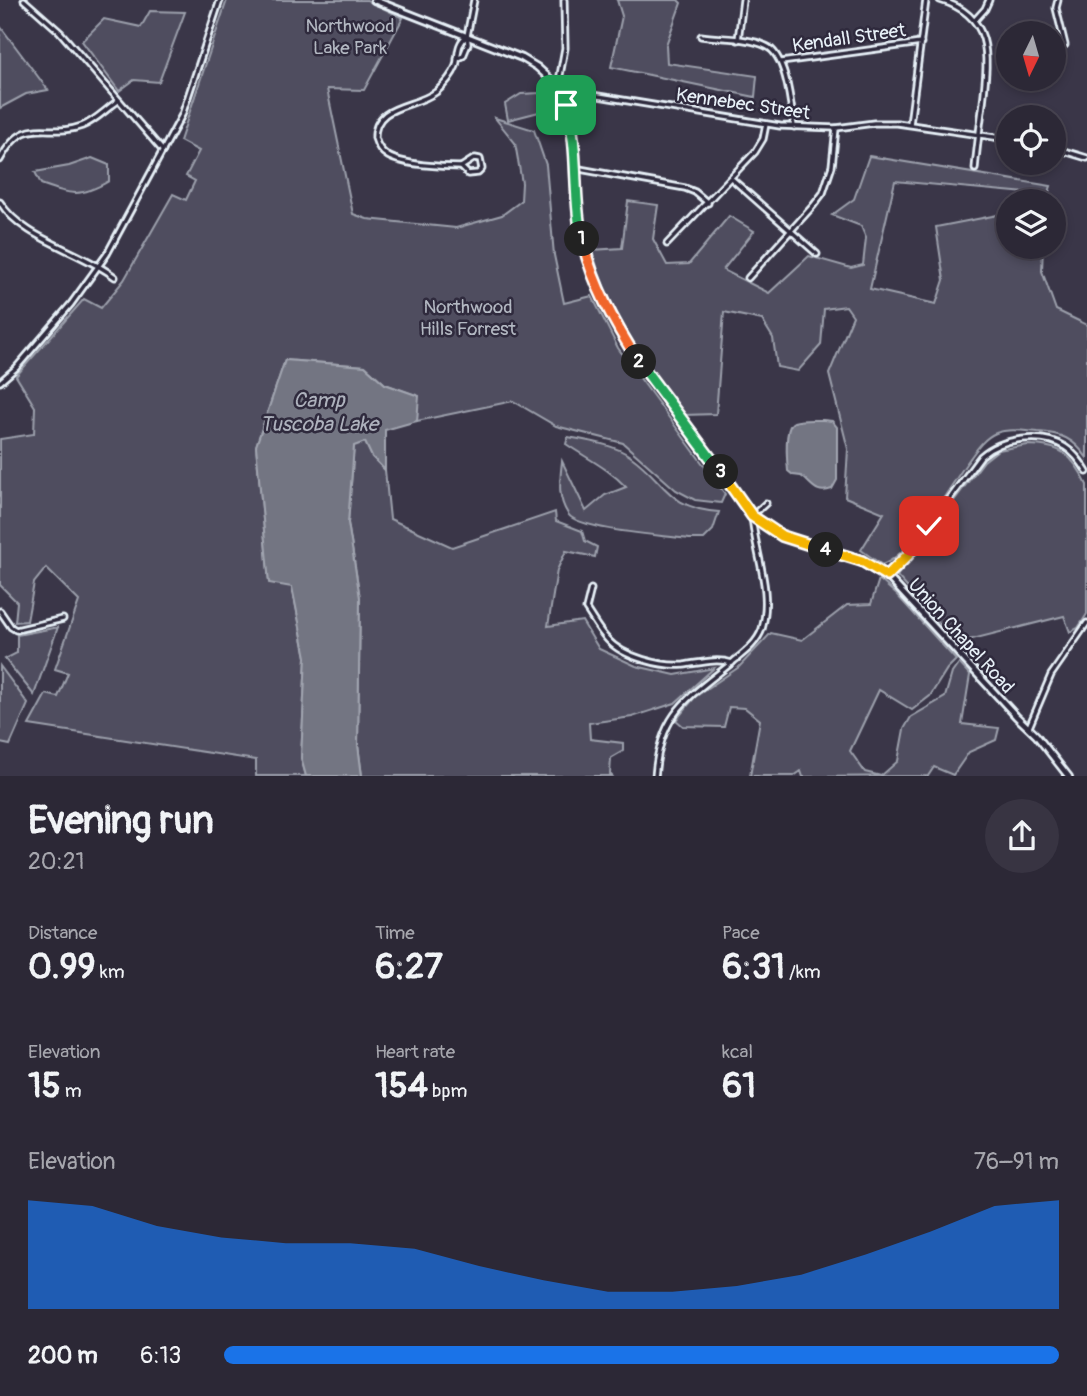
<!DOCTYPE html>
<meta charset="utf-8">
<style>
:root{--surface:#2c2836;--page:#383442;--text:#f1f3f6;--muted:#a6a6ad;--line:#484451;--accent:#1a73e8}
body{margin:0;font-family:Pangolin,sans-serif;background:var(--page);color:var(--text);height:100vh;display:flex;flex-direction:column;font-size:26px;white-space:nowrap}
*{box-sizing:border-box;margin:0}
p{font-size:23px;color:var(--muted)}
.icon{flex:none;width:38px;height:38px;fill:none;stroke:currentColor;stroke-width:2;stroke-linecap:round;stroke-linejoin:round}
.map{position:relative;height:776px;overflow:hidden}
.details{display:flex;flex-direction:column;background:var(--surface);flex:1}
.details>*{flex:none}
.needle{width:46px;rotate:185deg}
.tools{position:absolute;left:996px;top:21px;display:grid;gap:14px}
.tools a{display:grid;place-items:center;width:70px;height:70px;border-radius:50%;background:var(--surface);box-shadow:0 4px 10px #0003,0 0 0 2px var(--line);font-size:35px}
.pin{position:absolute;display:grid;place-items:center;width:60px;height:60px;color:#fff;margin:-30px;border-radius:14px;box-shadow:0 4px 10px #0006}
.km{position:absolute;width:35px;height:35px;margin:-18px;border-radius:50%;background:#222;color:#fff;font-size:19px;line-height:35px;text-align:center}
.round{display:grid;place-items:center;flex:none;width:74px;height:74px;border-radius:37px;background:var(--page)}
.head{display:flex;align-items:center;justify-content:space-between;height:119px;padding:0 28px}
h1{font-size:38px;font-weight:800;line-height:52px}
.metrics{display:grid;grid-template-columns:repeat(3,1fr);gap:10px;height:119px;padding:7px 28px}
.metrics div{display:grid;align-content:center}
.metrics b{font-size:35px;font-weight:800}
.metrics small{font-size:19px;font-weight:400}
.metrics p{font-size:19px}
.chart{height:196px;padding:14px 28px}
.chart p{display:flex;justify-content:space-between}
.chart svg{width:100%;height:126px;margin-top:7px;fill:var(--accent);opacity:.7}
ul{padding:0 28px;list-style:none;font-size:23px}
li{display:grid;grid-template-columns:112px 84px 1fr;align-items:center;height:52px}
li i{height:18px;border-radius:9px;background:var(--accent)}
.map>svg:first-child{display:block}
.green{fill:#504e5f;stroke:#9ca0ac;stroke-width:2}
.water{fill:#737482;stroke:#a2a6b1;stroke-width:2}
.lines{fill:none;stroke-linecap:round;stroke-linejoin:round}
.minor-casing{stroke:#e8f1f8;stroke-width:9}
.tertiary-casing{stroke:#e8f1f8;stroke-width:10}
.minor{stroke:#2f2a3d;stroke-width:3.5}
.tertiary{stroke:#2f2a3d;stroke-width:4.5}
.split-1-casing{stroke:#fff;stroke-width:14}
.split-2-casing{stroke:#fff;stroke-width:14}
.split-3-casing{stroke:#fff;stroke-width:14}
.split-4-casing{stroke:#fff;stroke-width:14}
.split-5-casing{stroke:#fff;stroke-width:14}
.split-1{stroke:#22a559;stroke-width:9}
.split-2{stroke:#f0652b;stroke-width:9}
.split-3{stroke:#22a559;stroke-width:9}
.split-4{stroke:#f5b400;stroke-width:9}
.split-5{stroke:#f5b400;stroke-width:9}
.labels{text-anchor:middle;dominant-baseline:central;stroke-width:5;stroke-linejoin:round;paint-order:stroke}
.park-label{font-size:19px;fill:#b3b8c2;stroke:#2f2a3d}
.street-label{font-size:19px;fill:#e8f1f8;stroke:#2f2a3d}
.water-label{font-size:21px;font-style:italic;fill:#aeb2bd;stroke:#2f2a3d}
</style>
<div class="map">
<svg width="1087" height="777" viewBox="0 0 1087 777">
<rect width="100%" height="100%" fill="#3a3648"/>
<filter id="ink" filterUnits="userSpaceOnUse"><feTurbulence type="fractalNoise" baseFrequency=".0143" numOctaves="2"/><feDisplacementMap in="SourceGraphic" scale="14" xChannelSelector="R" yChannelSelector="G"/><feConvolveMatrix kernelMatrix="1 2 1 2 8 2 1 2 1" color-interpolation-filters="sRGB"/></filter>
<g filter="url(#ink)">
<g class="green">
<path d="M227 0H367L403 18 364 90 327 89 353 214 367 219 456 228 502 215 521 201 522 183 515 143 495 118 534 130 546 165 554 255 564 303 592 296 618 348 725 494 721 503 695 500 676 490 623 443 556 426 513 401 417 421 418 396 385 384 365 366 285 360 256 446 269 582 292 586 306 657 301 758 306 776H256V760L29 725 46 694 58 697 68 673 55 669 79 601 46 568 34 583 27 621 15 622 17 602 0 585V439L34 434 35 407 16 376 84 299 101 308 124 280 173 194 186 200 195 181 186 176 199 151 180 141Z"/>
<path d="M617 0H678L681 3 666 45 667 63 757 76 755 97 611 67 622 16Z"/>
<path d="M150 11 185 12 159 82 134 80 119 91 82 41 104 19 141 27Z"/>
<path d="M0 26 48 90 26 94 0 108Z"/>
<path d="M560 92 566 105 508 120 505 104 521 94Z"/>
<path d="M869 156 1051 186 1048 195 895 181 870 289 936 304 944 280 936 227 1008 213V247H1043L1042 271 1056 310 1087 325V458C1074 439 1061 433 1038 432 1026 431 1008 428 996 433 983 438 974 453 966 464 948 490 911 555 882 565L861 550 884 513 845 497 848 449 829 374 853 316 846 306 824 309 821 345 798 371 777 367 773 338 762 320 724 312 716 414 683 415C645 361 608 314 592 250L622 248 628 201 658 205 653 239 667 265 689 264 729 216 754 231 723 270 769 293 809 256 851 268 863 265 866 238 861 226 832 215 854 199Z"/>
<path d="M92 158 109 165V181C80 198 72 195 41 184L35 172 69 166Z"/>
<path d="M568 437C588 441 613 444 630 456 667 482 666 508 719 512L713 530 704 539H689C667 536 578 530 568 514 557 497 560 480 562 461L586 511 605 495 626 487C608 468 588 459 566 444Z"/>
<path d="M365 442 372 457 385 470 390 519 452 547 555 512 556 521 582 531 585 541 597 547 595 557 566 551 557 570 548 626 582 621 599 649 636 666 675 675 714 668 675 703 632 717 589 723 590 739 623 743V751L611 758 610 774 612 776H362L358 745 360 598 348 523 354 445Z"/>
<path d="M1028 445C1061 445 1073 455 1087 485V614L1078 628 1070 632 1064 616 957 643 897 576 984 461 998 450Z"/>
<path d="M879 579 897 595 956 660 947 669 930 696 912 710 879 690 850 751 865 772 881 776 898 761 904 729 911 717 945 697 952 673 959 663 970 675 962 724 999 728 996 740 969 752 953 775 934 767 928 776 803 777 801 771 794 776H750L760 720 745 708 729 707 724 727 683 726 676 720 695 697 739 667 771 633 802 640 847 605 871 604Z"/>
<path d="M59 627H58L34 695 5 659 17 653V635Z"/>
<path d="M0 666 28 704 10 745 0 743Z"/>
</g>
<g class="water">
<path d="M285 360 365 366 385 384 419 396 417 421 385 430V470L372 457 365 442 354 446 348 523 360 598 358 745 362 776H306L301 758 306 657 292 587 269 583 256 446Z"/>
<path d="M823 420 832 421 837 427V480L832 489C815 495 813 484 801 476L793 475 788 471C787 461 784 426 794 422 802 419 814 420 823 420Z"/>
</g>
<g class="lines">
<defs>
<g id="minor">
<path d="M24 0 60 32 163 151"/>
<path d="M564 0 565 48 558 86 568 91 780 126 836 128 874 123H897L1008 139"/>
<path d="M940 0C994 16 988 57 983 103 980 125 977 147 975 169"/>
<path d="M1058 0 1056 8 1065 45"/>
<path d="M975 20 985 9 989 0"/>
<path d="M467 36 474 0"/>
<path d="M701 36C721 39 748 37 766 46 787 55 791 106 794 127"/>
<path d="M738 40 743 0"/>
<path d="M457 59 463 56 468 44 467 36C456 44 459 55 456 66 452 76 444 85 436 92 415 108 374 104 375 138 377 145 381 152 388 156 403 165 443 167 461 167"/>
<path d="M781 62 921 43"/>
<path d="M910 124 926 0"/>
<path d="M1054 148 1087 158"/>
<path d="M475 158 480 159 482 169 478 173 468 174 461 167Z"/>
<path d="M0 160C25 112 47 139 82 126 95 121 106 109 118 101"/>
<path d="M574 168 685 188 695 192 708 203"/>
<path d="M732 179 817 254"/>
<path d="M0 202C22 239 80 250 115 277"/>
<path d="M667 244 755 152 763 139 766 124"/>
<path d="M748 278 813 206 823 193 832 166 836 128"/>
<path d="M0 382 16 368 71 304 107 254 182 115 220 0"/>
<path d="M887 576 908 555 981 456C1001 438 1042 432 1065 447 1075 453 1081 462 1087 472"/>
<path d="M591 589 586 609C593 619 599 631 608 640 623 657 662 667 684 665 700 663 716 658 732 663"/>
<path d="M0 611 11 627 16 630 63 619"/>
<path d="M1029 727 1051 675 1087 623"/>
<path d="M655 777C660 712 687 699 734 661 745 652 757 643 762 629 773 591 755 553 752 516L766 503"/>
</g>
<path id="tertiary" d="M374 0 522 58 537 67 558 86 568 110 574 143V168L579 226 587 259 603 300 639 363 752 516 782 536 852 557 887 576 1016 716 1036 735 1069 777"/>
</defs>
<use href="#minor" class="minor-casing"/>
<use href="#tertiary" class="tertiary-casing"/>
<use href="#minor" class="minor"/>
<use href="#tertiary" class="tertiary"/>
</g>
</g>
<g class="lines" filter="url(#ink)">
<defs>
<path id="split-1" d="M566 105C580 148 572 195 582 239"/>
<path id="split-2" d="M582 239C593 285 614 323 639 362"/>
<path id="split-3" d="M639 362 721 472"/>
<path id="split-4" d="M721 472 752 516 782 536 826 550"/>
<path id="split-5" d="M826 550 862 561 887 576 908 555 929 526"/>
</defs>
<use href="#split-1" class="split-1-casing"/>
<use href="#split-2" class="split-2-casing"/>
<use href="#split-3" class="split-3-casing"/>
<use href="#split-4" class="split-4-casing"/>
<use href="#split-5" class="split-5-casing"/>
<use href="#split-1" class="split-1"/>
<use href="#split-2" class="split-2"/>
<use href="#split-3" class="split-3"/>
<use href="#split-4" class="split-4"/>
<use href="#split-5" class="split-5"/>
</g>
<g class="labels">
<g class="park-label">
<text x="350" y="26">Northwood<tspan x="350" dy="22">Lake Park</tspan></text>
<text x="468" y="307">Northwood<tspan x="468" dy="22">Hills Forrest</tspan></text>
</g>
<g class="street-label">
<text transform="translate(849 38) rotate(-8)">Kendall Street</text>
<text transform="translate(743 104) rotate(8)">Kennebec Street</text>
<text transform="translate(961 636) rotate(48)">Union Chapel Road</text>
</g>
<g class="water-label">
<text x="319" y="400">Camp<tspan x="319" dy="24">Tuscoba Lake</tspan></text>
</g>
</g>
</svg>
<div class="tools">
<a><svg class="needle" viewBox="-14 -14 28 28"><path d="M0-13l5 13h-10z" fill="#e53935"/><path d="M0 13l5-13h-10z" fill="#a6a6ad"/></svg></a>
<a><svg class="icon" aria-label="locate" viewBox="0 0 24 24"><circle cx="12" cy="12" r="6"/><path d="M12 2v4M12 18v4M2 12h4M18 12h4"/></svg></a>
<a><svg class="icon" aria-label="layers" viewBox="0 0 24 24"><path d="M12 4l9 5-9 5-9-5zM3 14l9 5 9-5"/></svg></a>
</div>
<div class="pin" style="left:566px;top:105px;background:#1e9e55"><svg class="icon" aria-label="arrive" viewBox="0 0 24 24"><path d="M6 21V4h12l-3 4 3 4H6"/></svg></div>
<div class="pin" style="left:929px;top:526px;background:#d93025"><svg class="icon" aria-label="check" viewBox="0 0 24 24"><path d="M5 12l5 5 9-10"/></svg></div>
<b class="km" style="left:582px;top:239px">1</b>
<b class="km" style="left:639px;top:362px">2</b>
<b class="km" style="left:721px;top:472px">3</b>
<b class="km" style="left:826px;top:550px">4</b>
</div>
<section class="details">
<div class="head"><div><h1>Evening run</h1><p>20:21</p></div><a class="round"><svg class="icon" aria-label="share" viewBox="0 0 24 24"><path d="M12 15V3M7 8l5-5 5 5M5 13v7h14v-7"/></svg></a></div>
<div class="metrics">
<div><p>Distance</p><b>0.99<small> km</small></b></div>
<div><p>Time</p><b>6:27</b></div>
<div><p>Pace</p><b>6:31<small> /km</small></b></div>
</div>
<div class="metrics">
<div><p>Elevation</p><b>15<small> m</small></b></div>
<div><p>Heart rate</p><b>154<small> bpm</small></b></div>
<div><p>kcal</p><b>61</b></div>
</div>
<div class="chart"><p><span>Elevation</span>76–91 m</p>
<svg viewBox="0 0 160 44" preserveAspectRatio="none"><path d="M0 44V6L10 8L20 15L30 19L40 21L50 21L60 23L70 29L80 34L90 38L100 38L110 36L120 32L130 25L140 17L150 8L160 6V44z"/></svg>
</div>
<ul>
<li><b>200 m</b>6:13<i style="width:100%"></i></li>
</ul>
</section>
